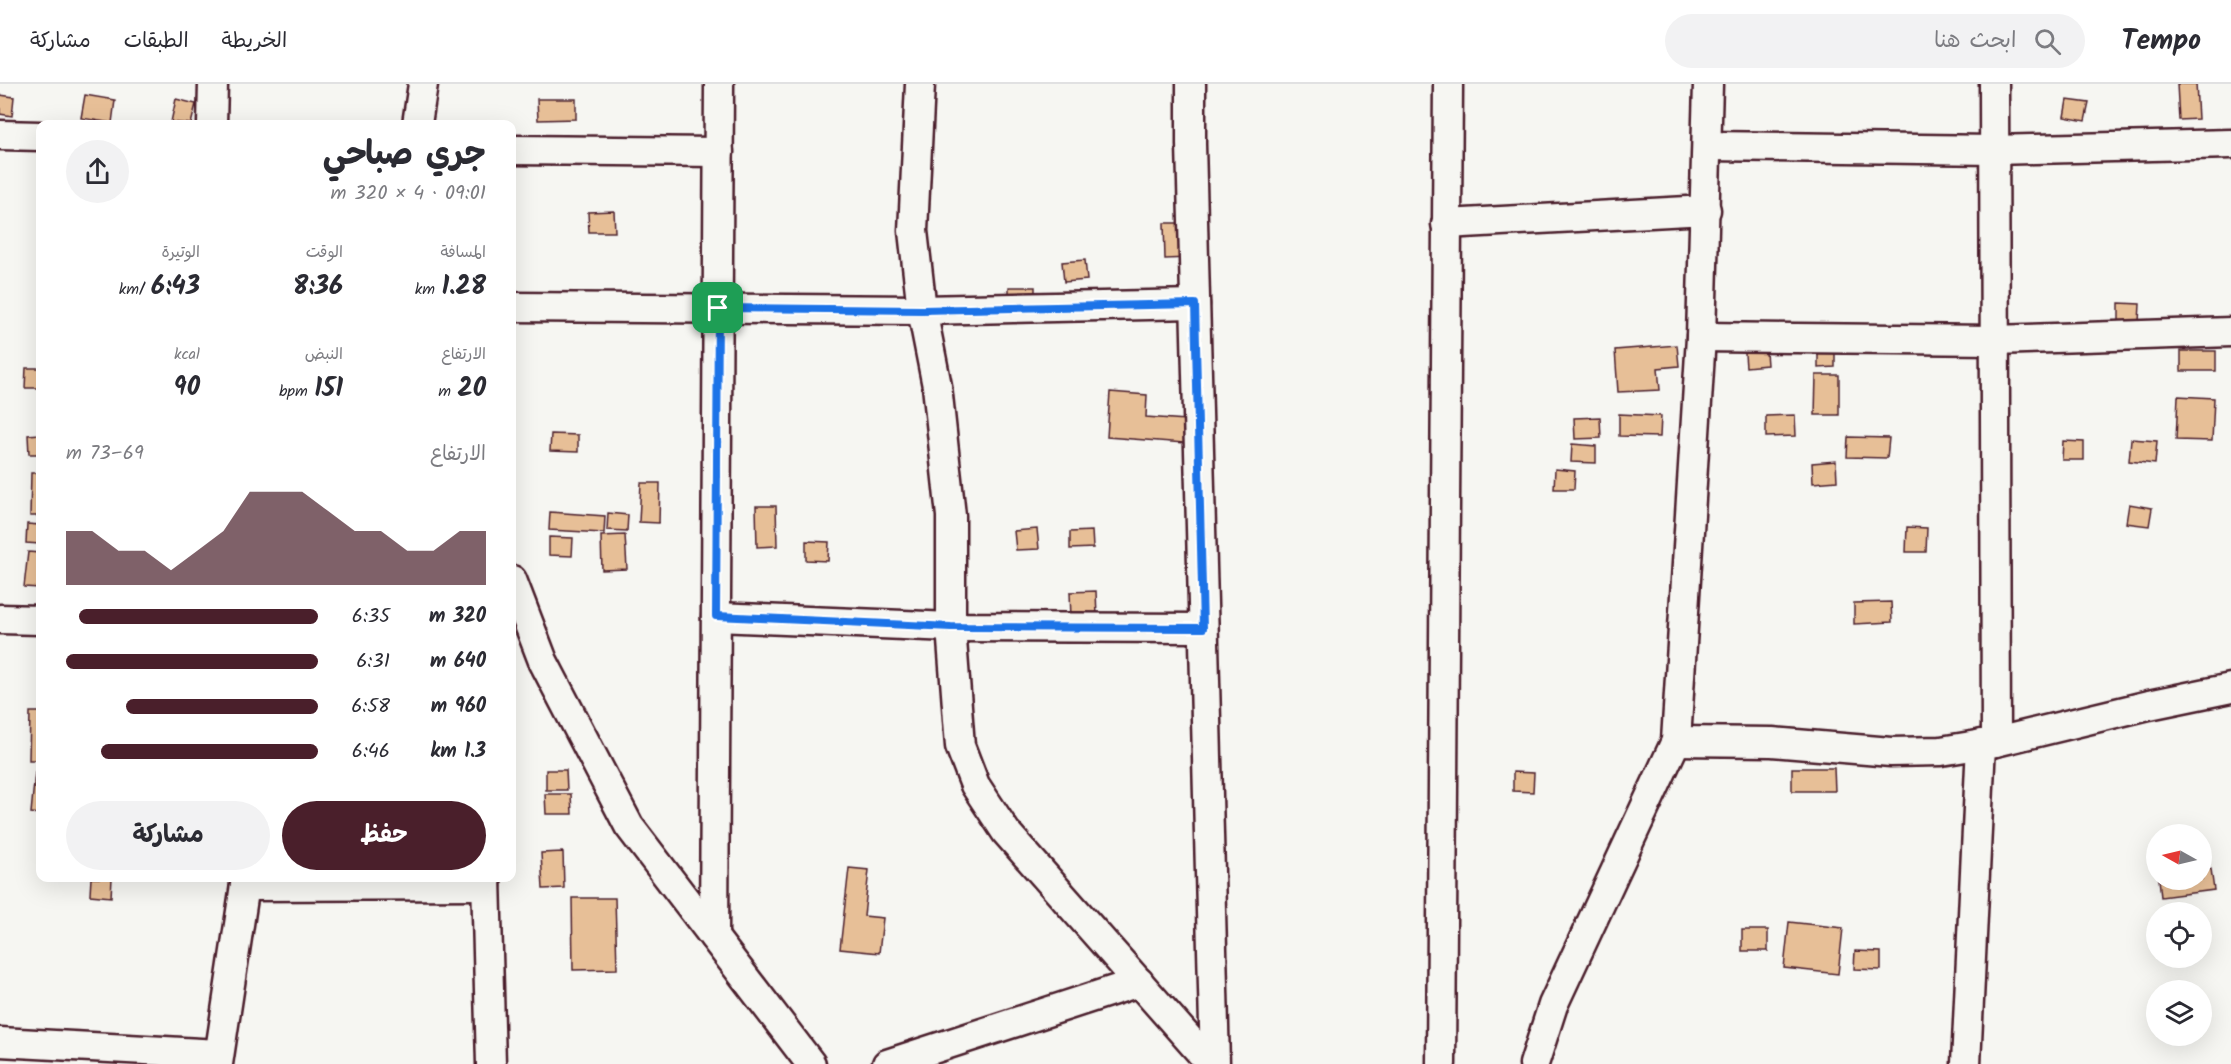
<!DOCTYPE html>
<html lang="ar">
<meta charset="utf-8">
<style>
:root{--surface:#fff;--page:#f2f2f3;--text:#2b2b33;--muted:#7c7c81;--line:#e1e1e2;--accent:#4a1f2b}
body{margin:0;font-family:Kalam,"Playpen Sans Arabic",sans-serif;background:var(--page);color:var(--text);direction:rtl;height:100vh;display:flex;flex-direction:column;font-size:22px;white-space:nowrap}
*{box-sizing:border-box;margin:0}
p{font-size:20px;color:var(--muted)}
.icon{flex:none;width:33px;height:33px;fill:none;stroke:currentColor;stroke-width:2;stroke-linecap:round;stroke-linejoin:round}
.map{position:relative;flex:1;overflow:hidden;direction:ltr}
.details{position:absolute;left:36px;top:36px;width:480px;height:762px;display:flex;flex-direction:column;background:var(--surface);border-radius:12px;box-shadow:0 6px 24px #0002;direction:rtl}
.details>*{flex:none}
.needle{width:39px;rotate:278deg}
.buttons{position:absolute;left:2146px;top:740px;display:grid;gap:12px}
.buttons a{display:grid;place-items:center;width:66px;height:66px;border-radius:50%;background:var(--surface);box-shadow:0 6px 24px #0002;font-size:30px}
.pin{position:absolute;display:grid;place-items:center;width:51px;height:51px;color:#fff;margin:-26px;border-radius:12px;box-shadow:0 3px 9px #0006}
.round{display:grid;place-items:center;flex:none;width:63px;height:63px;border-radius:32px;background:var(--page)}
.overview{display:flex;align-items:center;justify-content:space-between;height:102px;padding:0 30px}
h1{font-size:33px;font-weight:700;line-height:45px}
.metrics{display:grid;grid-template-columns:repeat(3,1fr);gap:9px;height:102px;padding:6px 30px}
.metrics div{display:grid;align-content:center}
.metrics b{font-size:26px;font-weight:700}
.metrics small{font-size:16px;font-weight:400}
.metrics p{font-size:16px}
.chart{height:168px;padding:12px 30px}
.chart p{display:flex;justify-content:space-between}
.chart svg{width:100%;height:108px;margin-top:6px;fill:var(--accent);opacity:.7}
.action{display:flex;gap:12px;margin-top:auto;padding:12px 30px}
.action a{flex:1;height:69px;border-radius:36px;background:var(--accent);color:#fff;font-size:24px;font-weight:700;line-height:69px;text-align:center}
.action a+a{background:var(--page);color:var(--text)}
ul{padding:0 30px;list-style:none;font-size:20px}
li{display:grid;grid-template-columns:96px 72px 1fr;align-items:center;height:45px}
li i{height:15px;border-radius:8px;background:var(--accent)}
header{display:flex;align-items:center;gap:36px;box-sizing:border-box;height:84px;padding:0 30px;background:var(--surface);border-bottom:2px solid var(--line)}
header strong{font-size:28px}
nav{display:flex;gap:33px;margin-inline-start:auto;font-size:21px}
.search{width:420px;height:54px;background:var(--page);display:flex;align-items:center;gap:15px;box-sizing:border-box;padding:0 21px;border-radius:33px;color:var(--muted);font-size:22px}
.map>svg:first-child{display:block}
.building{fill:#e7bf97;stroke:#4a1f2b;stroke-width:1.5}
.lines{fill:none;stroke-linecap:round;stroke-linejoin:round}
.minor-casing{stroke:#4a1f2b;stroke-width:33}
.minor{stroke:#f6f6f2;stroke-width:28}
.route-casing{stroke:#fff;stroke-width:12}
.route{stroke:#1a73e8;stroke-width:8}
</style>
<header>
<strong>Tempo</strong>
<div class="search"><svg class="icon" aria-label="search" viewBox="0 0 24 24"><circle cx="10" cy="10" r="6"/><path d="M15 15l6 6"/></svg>ابحث هنا</div>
<nav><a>الخريطة</a><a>الطبقات</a><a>مشاركة</a></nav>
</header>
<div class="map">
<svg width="2231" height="980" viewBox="0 0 2231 980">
<rect width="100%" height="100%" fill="#f6f6f2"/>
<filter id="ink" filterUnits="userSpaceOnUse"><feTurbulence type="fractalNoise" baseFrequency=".0167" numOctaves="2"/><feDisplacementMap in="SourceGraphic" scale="12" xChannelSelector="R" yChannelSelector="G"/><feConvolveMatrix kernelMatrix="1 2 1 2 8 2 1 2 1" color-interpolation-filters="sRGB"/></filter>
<g filter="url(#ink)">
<g class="building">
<path d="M2177 0H2196L2198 35 2179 36Z"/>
<path d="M0 11 14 13 12 32 0 30Z"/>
<path d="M85 11 115 16 112 39 81 34Z"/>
<path d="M176 15 196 20 191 40 171 38Z"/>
<path d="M537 15H576V35L538 36Z"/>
<path d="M2067 16 2089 19 2085 37 2064 33Z"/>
<path d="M614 127 615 148H589L588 128Z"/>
<path d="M1164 139H1187L1188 174 1165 175Z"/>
<path d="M1085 176 1087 196 1064 198 1062 178Z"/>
<path d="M1009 203H1035V221L1009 220Z"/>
<path d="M2119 219 2140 220 2139 238H2119Z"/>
<path d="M1764 243 1767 281 1746 283 1743 245Z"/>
<path d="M1677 261 1679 282 1658 284 1660 306 1618 308 1615 266Z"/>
<path d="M1818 264H1835V283L1818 284Z"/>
<rect x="2181" y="267" width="35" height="20"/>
<path d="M26 284H40V304H25Z"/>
<path d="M1816 291H1839V331H1815Z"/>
<path d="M1110 308 1147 311 1146 333 1186 336 1184 359 1107 353Z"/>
<path d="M2178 312 2214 314 2212 357 2176 356Z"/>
<path d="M1619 330 1661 332 1660 353 1619 352Z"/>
<path d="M1795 331 1796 352 1766 353V332Z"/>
<path d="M1600 333 1601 354 1575 355 1574 334Z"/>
<path d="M40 350V370H29L28 351Z"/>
<path d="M551 350 578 351V368L550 367Z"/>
<path d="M1848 353 1889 354 1887 374 1847 373Z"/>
<path d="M2131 355 2157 357 2155 380 2129 377Z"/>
<path d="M2063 357 2084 358V376H2062Z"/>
<path d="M1572 360 1596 362V379L1571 378Z"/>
<path d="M1836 377 1837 397 1813 399 1812 379Z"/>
<path d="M1555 385 1575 387 1574 405H1554Z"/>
<path d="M31 389H40V432H30Z"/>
<path d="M641 399H660L659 439 639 438Z"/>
<path d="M2129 420 2152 424 2149 442 2126 439Z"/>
<path d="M756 422H776L777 462 757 463Z"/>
<path d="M550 428 605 432 604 449 549 446Z"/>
<path d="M608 429 628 431 627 447 607 446Z"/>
<path d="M27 440 40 441V460L26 459Z"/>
<path d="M1907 443 1927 444 1926 468H1906Z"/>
<path d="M1037 445 1039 465 1016 466 1014 447Z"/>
<path d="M1092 447 1093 464 1070 465V448Z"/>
<path d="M625 451 627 485 602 486 601 452Z"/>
<path d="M549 453 573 454 572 472 549 471Z"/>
<path d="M806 457 829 458 828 477 806 476Z"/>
<path d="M28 468 40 469V504L24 503Z"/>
<path d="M1096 507 1097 533 1071 534 1070 508Z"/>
<path d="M1891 518 1892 538 1854 540V519Z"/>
<path d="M30 628H40V676H29Z"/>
<path d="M1792 684H1834L1835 707H1792Z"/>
<path d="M546 686H566L567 706H546Z"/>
<path d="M35 688H40V730L31 729Z"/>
<path d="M1513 688 1534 689 1533 708 1513 707Z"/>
<path d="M545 710H571L572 730H546Z"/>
<path d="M563 768 564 804 543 805 541 769Z"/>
<path d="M849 784 869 786 864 832 883 834 879 869 840 865Z"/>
<path d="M2211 785 2214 806 2161 813 2159 795H2202V786Z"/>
<path d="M91 794H112L111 813 90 811Z"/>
<path d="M572 814H615L617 885 573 886Z"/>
<path d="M1789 838 1843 844 1838 890 1784 884Z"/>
<rect x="1742" y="846" width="26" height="21"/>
<path d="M1855 867 1881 868V886L1854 885Z"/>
</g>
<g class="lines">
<defs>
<g id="minor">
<path d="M920 0 913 147 922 226 937 302 951 432V543L960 662 975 701 1006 748 1211 980"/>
<path d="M1191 0V60L1215 980"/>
<path d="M1994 0 1996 658"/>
<path d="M212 40 213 0"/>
<path d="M417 40 423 0"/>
<path d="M0 51 40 52"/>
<path d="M1707 62 1994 66 2231 60"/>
<path d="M512 66 719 68"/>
<path d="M1446 140 1706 126"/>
<path d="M512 223 922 226 1195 220"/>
<path d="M1701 253 1995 256 2231 248"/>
<path d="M512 496 543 577 629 742 811 980"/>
<path d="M716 533 951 543 1203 544"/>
<path d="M0 535 40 536"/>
<path d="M1676 657 1772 658 1891 668 1941 667 1996 658 2149 621 2231 604"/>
<path d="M486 794 491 980"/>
<path d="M245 802 486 801"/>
<path d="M714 853 719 0"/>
<path d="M0 958 219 970"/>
<path d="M218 980 246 794"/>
<path d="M887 980 1139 898"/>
<path d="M1441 980 1448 0"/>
<path d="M1534 980 1553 921 1676 657 1701 253 1708 0"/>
<path d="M1966 980 1981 660"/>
</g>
</defs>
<use href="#minor" class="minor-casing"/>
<use href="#minor" class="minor"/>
</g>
</g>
<g class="lines" filter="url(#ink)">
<defs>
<path id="route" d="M1195 220 1203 544 951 543 716 532 718 224 922 226Z"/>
</defs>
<use href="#route" class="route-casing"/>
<use href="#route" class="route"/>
</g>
</svg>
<div class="buttons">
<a><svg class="needle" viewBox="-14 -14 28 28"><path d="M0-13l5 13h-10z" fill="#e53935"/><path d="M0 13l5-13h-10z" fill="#7c7c81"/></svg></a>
<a><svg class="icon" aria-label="locate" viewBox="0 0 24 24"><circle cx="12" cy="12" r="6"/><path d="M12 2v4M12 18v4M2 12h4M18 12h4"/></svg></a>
<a><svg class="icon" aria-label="layers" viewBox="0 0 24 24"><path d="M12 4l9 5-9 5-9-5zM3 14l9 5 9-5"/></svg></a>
</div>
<div class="pin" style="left:718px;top:224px;background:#1e9e55"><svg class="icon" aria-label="arrive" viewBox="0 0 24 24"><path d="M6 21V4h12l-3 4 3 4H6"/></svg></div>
<section class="details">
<div class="overview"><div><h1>جري صباحي</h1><p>09:01 · 4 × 320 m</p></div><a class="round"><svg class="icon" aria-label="share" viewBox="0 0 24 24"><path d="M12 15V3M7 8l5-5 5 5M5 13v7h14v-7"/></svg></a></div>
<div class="metrics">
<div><p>المسافة</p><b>1.28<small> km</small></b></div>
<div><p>الوقت</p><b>8:36</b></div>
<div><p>الوتيرة</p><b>6:43<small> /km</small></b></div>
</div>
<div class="metrics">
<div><p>الارتفاع</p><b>20<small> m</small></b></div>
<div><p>النبض</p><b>151<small> bpm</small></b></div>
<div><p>kcal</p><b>90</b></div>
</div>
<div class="chart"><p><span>الارتفاع</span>69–73 m</p>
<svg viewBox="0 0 160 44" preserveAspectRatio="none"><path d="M0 44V22L10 22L20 30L30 30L40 38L50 30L60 22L70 6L80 6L90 6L100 14L110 22L120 22L130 30L140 30L150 22L160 22V44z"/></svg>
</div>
<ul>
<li><b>320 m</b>6:35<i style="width:95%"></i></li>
<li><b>640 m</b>6:31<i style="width:100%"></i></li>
<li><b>960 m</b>6:58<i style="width:76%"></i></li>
<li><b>1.3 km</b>6:46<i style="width:86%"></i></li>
</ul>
<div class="action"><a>حفظ</a><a>مشاركة</a></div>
</section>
</div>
